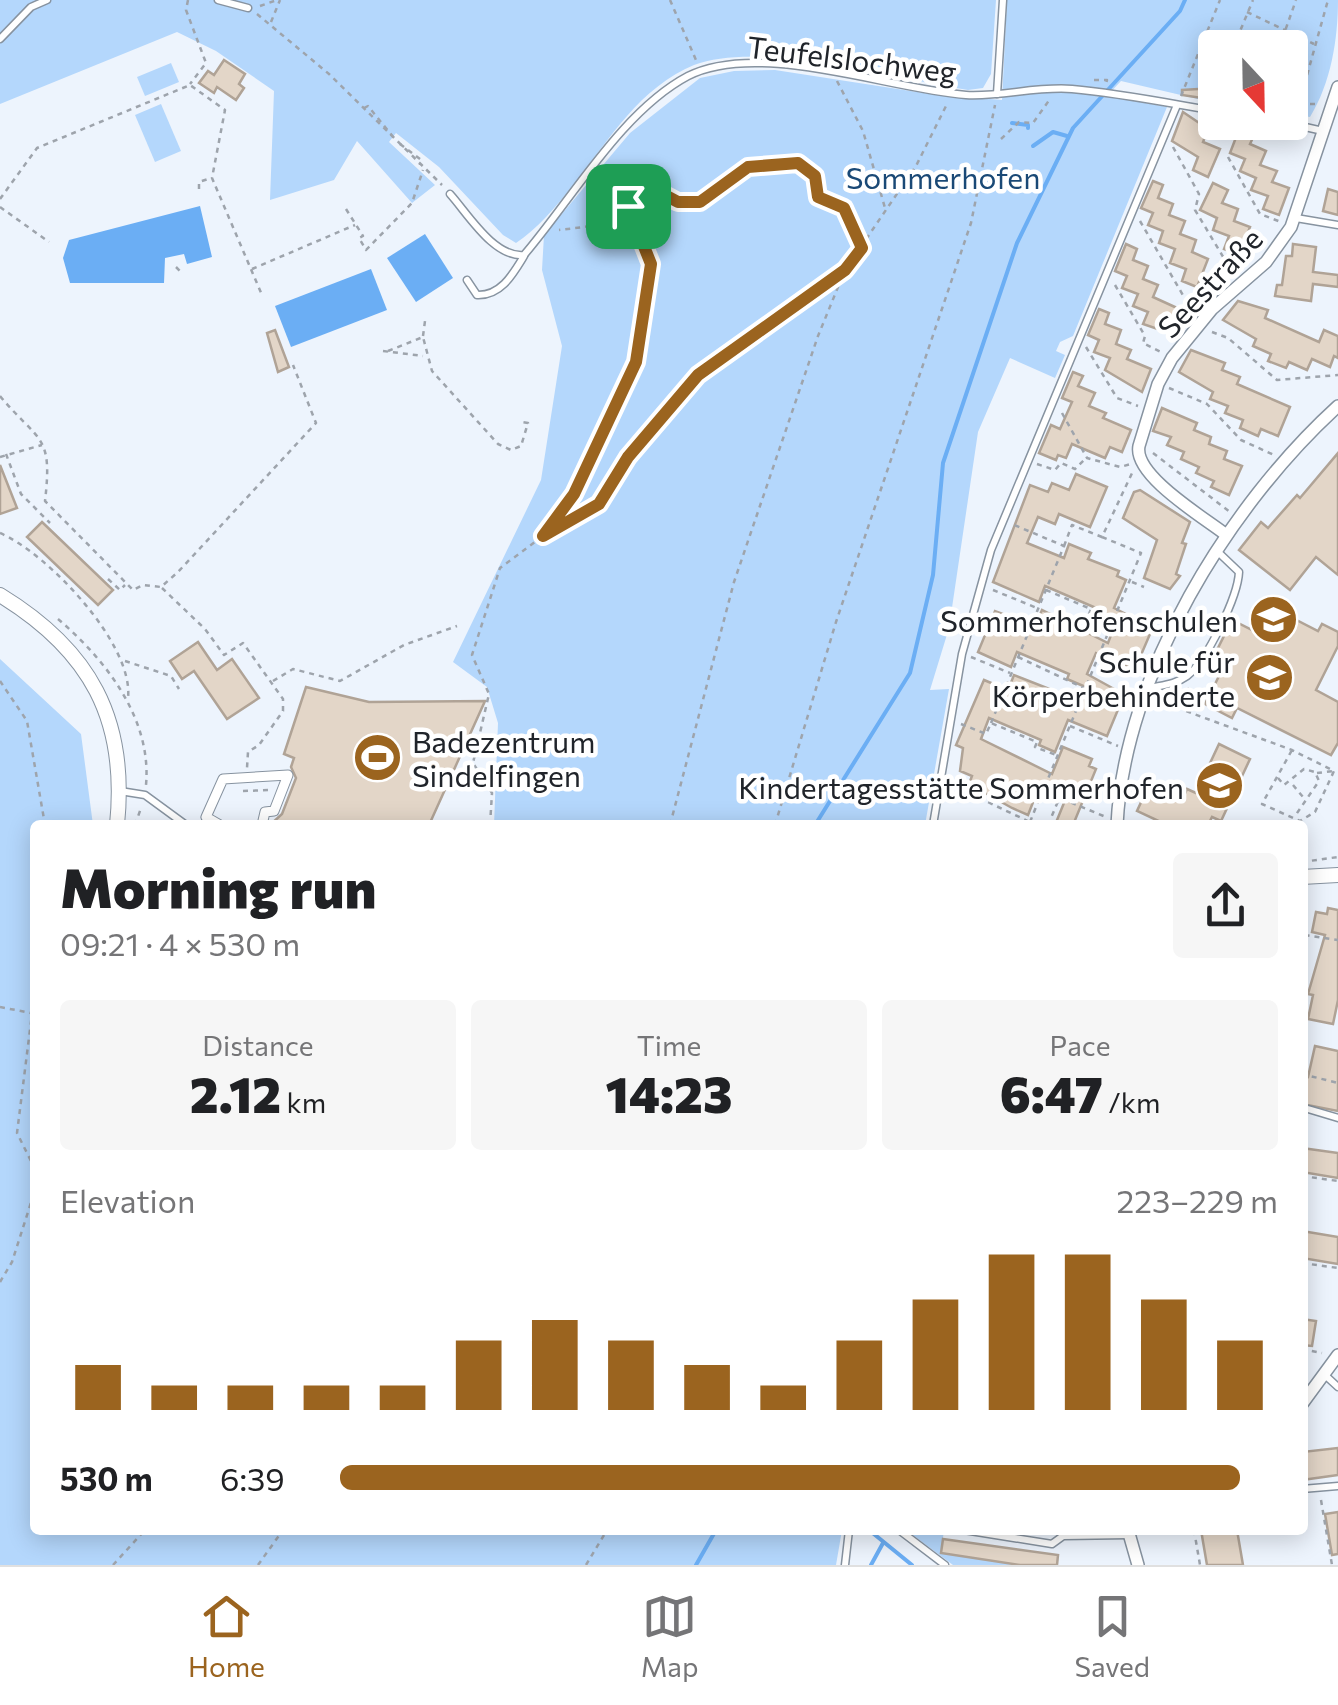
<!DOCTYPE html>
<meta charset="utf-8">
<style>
:root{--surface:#fff;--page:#f6f6f6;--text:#202124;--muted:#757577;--line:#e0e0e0;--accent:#9b641f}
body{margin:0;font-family:Commissioner,sans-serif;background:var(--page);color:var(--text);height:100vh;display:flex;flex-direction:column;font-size:38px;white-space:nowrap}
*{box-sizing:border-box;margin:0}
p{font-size:32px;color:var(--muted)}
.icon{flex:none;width:55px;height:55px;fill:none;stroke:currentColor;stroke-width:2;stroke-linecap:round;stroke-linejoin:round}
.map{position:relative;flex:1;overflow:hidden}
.panel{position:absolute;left:30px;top:820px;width:1278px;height:715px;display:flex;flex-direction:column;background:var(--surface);border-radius:10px;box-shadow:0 5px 25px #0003}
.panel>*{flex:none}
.needle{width:65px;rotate:158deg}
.fabs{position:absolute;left:1198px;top:30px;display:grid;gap:20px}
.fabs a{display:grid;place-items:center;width:110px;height:110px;border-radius:10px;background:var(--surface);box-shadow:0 5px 25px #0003;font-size:50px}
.pin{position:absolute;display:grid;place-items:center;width:85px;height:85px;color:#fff;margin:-42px;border-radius:20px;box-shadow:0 5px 15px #0006}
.round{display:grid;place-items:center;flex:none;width:105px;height:105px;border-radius:10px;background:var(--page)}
.overview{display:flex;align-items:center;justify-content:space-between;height:170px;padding:0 30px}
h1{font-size:55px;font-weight:800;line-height:75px}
.stats{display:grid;grid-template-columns:repeat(3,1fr);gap:15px;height:170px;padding:10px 30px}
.stats div{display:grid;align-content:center;border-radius:10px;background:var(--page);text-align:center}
.stats b{font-size:50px;font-weight:800}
.stats small{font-size:28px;font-weight:400}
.stats p{font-size:28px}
.chart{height:280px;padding:20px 30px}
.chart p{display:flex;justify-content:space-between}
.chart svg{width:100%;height:180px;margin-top:10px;stroke:var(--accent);stroke-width:6}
ul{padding:0 30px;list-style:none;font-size:32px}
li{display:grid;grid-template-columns:160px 120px 1fr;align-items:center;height:75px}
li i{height:25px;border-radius:12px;background:var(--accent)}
.tab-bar{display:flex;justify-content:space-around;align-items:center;height:140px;border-top:2px solid var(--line);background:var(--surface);font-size:28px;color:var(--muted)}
.tab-bar a{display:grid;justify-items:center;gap:5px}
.tab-bar .selected{color:var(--accent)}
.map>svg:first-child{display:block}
.green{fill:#b4d7fc}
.water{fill:#6baef4}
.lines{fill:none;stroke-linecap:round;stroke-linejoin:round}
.stream{stroke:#6baef4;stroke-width:4}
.building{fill:#e3d6c8;stroke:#b0a396;stroke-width:2.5}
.service-casing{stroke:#8793a0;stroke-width:9}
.pedestrian-casing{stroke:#8793a0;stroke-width:11}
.minor-casing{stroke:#8793a0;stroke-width:14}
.tertiary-casing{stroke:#8793a0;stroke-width:16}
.path{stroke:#9ea4ac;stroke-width:2.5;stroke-dasharray:5 5;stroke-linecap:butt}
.service{stroke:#fff;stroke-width:6}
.pedestrian{stroke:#fff;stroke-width:9}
.minor{stroke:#fff;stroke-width:11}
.tertiary{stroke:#fff;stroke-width:14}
.route-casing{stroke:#fff;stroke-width:20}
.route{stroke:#9b641f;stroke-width:12}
.labels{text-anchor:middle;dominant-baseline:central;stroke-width:9;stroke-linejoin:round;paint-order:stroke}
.street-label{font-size:30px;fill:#20242a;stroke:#fff}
.park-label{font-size:30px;fill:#1a4976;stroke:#fff}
.poi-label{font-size:30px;fill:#20242a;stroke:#fff;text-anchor:end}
</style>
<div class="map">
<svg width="1338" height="1565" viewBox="0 0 1338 1565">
<rect width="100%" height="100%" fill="#edf4fd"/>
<g class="green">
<path d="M0 0H996L991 74 983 88 968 90C895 79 761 40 694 65 669 75 645 95 627 116 594 153 557 216 516 243L503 235 439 167 396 133 389 142 435 185 412 203 357 141 334 180 270 200 274 91 216 51 177 32 0 104Z"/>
<path d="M1007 0H1338C1338 39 1331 83 1310 117L1290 114V48H1215V103L1121 81 1107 96 1167 107 1073 336 1060 342 1056 351 1065 355 1055 378 1010 358 978 432 949 628 930 690 949 689 925 825H494L498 723 487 687 453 662 541 480 562 346 542 270 544 235 630 133 700 78 734 71 775 70 930 94 1002 100Z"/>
<path d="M171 63 179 82 145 96 137 77Z"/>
<path d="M161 104 181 151 155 162 135 115Z"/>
<path d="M0 659 81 734 93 825H35V1530H842L836 1565H0Z"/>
<path d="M906 1530H944L941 1553 1020 1565H953Z"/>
</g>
<g class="water">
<path d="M200 206 212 257 187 264 184 254 165 258 164 283H70L63 258 69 240Z"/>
<path d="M425 234 453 278 416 302 387 258Z"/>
<path d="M371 269 387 310 291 347 275 306Z"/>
</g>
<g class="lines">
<g class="stream">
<path d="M1012 123 1028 125V128"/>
<path d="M1033 146 1053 132 1067 136"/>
<path d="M815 825 910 673 933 575 943 463 1017 243 1073 128 1180 11 1185 0"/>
<path d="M869 1530 912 1565"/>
<path d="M696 1565 716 1530"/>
<path d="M871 1565 883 1543"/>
</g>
</g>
<g class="building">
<path d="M224 60 245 74 239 84 244 88 236 100 217 87 214 93 199 83 208 71 214 75Z"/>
<path d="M1215 88V100L1182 95V90Z"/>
<path d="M1183 112 1208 129 1203 142 1220 149 1208 177 1193 170 1198 157 1172 141Z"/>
<path d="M1240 127 1255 133 1250 144 1266 151 1260 165 1277 171 1272 182 1289 188 1279 215 1263 209 1268 196 1251 190 1256 178 1240 171 1245 159 1230 153Z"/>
<path d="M1153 181 1163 185 1158 198 1173 204 1169 215 1185 221 1180 234 1196 240 1192 252 1208 259 1197 287 1182 281 1186 269 1170 263 1175 249 1159 243 1163 231 1148 225 1153 213 1141 208Z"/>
<path d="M1213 183 1228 190 1222 203 1238 209 1234 221 1250 227 1239 255 1224 249 1229 236 1213 230 1217 218 1200 210Z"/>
<path d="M1328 189 1338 192V215L1323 211Z"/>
<path d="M1126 244 1137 249 1133 260 1148 266 1143 279 1158 285 1153 297 1188 313 1178 336 1143 324 1148 312 1133 306 1138 294 1122 288 1127 276 1115 271Z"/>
<path d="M1293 244 1316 247 1313 272 1338 275V287L1313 284 1311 301 1275 296 1277 285H1282L1286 256H1292Z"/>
<path d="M1238 301 1268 310 1265 318 1319 342 1324 330 1338 336V358L1334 356 1330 367 1312 359 1307 370 1289 362 1286 368 1268 361 1271 354 1253 346 1256 339 1223 320Z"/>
<path d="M1099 309 1109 313 1105 324 1121 330 1116 344 1131 350 1127 359 1151 369 1142 392 1105 370 1110 358 1094 352 1099 340 1088 335Z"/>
<path d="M275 330 289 367 278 372 267 333Z"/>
<path d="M1191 350 1225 363 1222 370 1240 377 1237 384 1290 407 1278 436 1261 429 1258 436 1240 428 1243 420 1225 413 1228 406 1210 399 1213 392 1179 372Z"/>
<path d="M1073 372 1083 376 1078 386 1095 393 1089 406 1106 413 1103 418 1131 430 1122 452 1110 447 1105 458 1072 444 1066 458 1058 455 1056 460 1039 453 1051 425 1060 429 1072 402 1062 398Z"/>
<path d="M1162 408 1197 423 1194 430 1211 437 1209 444 1227 451 1224 459 1242 466 1229 495 1211 487 1214 481 1196 473 1199 467 1181 459 1184 452 1167 445 1171 437 1153 431Z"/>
<path d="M1338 453V575L1316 557 1290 590 1239 550 1261 522 1268 528 1297 495 1300 498Z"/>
<path d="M0 465 17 508 0 514Z"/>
<path d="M1076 474 1107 487 1090 527 1059 514 1055 524 1038 517 1027 543 1064 558 1069 544 1091 553 1088 559 1119 571 1117 576 1126 580 1114 608 1144 623 1141 631 1150 634 1135 669 1096 653 1087 674 1116 690 1114 697 1122 700 1107 736 1068 720 1055 752 1039 745 1041 740 989 718 981 739 1052 774 1063 747 1092 759 1089 766 1096 769 1073 825H1055L1066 798 1039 787 1028 815 1012 808 969 784 972 776 960 771 963 748 956 745 984 680 1008 690 1014 675 1052 690 1049 697 1079 709 1088 688 1067 679 1069 674 1017 652 1011 667 978 652 995 611 1035 626 1042 610 1108 643 1116 622 1094 613 1096 608 1045 586 1039 602 993 582 1030 485 1048 492 1052 483 1069 490Z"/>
<path d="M1140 490 1190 522 1182 543 1186 544 1176 574 1180 576 1170 589 1144 578 1157 540 1123 518 1134 492Z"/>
<path d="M42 522 113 590 98 605 27 537Z"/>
<path d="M1279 611 1318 631 1322 624 1338 632V646L1316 690 1338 702V743L1331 755 1237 708 1232 718 1205 704 1225 664 1213 658 1232 620 1266 637Z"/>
<path d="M198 642 217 670 232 659 259 698 227 719 194 671 182 679 170 661Z"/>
<path d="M306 687 369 702 485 701 429 825H270L282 814 296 778 291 767 294 758 284 754Z"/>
<path d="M1219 744 1250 759 1221 821 1212 817 1208 825H1167L1137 811 1150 783 1183 798 1187 789 1196 793Z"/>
<path d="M1328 908 1338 910V1000L1333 1024 1308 1019 1313 995 1308 994 1325 935 1312 932 1316 912 1327 914Z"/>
<path d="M1315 1046 1338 1051V1111L1302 1104V1076L1308 1077Z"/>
<path d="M1302 1148 1338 1153V1178L1302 1172Z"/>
<path d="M1302 1231 1338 1237V1264L1302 1258Z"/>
<path d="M1302 1319 1316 1321 1312 1346 1302 1345Z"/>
<path d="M1338 1448V1475L1302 1480V1452Z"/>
<path d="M1338 1512V1554L1332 1555 1325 1514Z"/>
<path d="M1201 1530H1237L1243 1565H1207Z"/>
<path d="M943 1539 1058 1555 1057 1565H1020L941 1553Z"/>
</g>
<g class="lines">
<defs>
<g id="service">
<path d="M218 0 248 8"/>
<path d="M0 39 31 7 47 0"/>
<path d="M997 94 1003 0"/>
<path d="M1283 122 1323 131"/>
<path d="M450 194C468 214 494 258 524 255 572 199 622 111 688 76 759 40 888 89 966 95 1001 97 1037 86 1072 89 1119 93 1168 103 1215 111"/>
<path d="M1296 218 1338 225"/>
<path d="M467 280 477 295C501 296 513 274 524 256"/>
<path d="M1150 688C1163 685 1176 684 1187 676 1207 661 1238 596 1239 572L1217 551"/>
<path d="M120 791 145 795 186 825"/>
<path d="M933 825 962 654 991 550 1177 105"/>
<path d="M1308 1109 1338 1118"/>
<path d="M1326 1376 1338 1387"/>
<path d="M1302 1489 1338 1486"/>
<path d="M899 1530 945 1565"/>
<path d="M964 1530 1052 1544 1063 1536 1128 1535"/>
<path d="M845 1565 849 1530"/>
</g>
<path id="pedestrian" d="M220 825 206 817 223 779 288 775 274 811 265 812 262 825"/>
<g id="minor">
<path d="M1225 534C1203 517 1133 475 1139 446L1158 384 1172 358 1212 309 1266 262 1291 227 1338 87"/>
<path d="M1117 825C1124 675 1229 505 1338 406"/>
<path d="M1302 1404 1338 1355"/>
<path d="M1128 1530 1138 1565"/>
</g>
<g id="tertiary">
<path d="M0 595C90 650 128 719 117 825"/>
<path d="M1302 877 1338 875"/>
</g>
</defs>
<use href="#service" class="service-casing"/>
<use href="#pedestrian" class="pedestrian-casing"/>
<use href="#minor" class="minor-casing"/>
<use href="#tertiary" class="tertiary-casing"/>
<g class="path">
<path d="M188 0 186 10 206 63 190 84"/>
<path d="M670 0 696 60"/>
<path d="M260 6 277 0"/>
<path d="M1247 12 1314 44"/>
<path d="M257 14 329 74 442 185"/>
<path d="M271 22 280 0"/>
<path d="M1233 48 1253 0"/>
<path d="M1279 48 1296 0"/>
<path d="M1094 80H1107L1106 84"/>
<path d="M837 81 863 131 885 208"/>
<path d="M1290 93 1302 92 1304 86 1328 0"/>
<path d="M1181 96 1220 0"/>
<path d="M1290 104H1316"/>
<path d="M364 108 368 106 394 138"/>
<path d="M1001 139 1019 122 1033 123 1050 99"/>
<path d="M400 144 420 159V165"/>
<path d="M1173 147 1199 194 1195 210 1234 275"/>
<path d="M1228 157 1260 214 1281 222"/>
<path d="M199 189V182L211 178"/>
<path d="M0 199 37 148 190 85 225 110 212 178 262 295"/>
<path d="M629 205 644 184 677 202 700 203 747 167 798 163 815 176 818 197 844 208 862 248"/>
<path d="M0 207 49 242"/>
<path d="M346 209 363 236 359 238 366 250 412 203 423 170"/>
<path d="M1140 221 1184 297 1202 304"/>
<path d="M176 267 180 271"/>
<path d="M252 269 355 225"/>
<path d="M1115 285 1145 336 1143 343 1161 352"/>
<path d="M1212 332 1228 338 1277 380 1338 375"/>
<path d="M423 336 425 321"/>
<path d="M1086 347 1117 398 1138 406"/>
<path d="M383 351 423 356"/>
<path d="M388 351 423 337 432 371 498 444 511 450 521 446 528 423 522 422"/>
<path d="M1169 388 1207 404 1241 440 1274 455"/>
<path d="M0 396C39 443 53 433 45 501L133 590 143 585 161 587 178 572 316 423 293 365"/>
<path d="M1062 413 1087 458 1120 467 1131 464"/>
<path d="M1153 453 1230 512"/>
<path d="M6 454 21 494 50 523"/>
<path d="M0 457 42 445"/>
<path d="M1037 464 1055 470 1061 463 1075 469 1085 459"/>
<path d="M0 533C47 553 134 644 128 698"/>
<path d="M544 535 574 495 636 362 651 264 628 207 592 226 559 230"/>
<path d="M1102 537 1141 553 1043 791 1106 817"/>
<path d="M1064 546 1072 525 1102 537 1133 471"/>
<path d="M108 579 120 590 125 585"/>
<path d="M1132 582 1144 587"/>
<path d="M162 588 205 629 224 655 243 643 283 699V711L259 745 248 752 247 768"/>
<path d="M993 590 1037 608"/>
<path d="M1046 590 1091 609 1089 614 1110 623"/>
<path d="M58 619C106 660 152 719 146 785"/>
<path d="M971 657 1010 673"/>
<path d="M1018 657 1084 688"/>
<path d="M1098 659 1137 675"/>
<path d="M125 661 171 676 179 689"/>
<path d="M0 681 27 721 45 825"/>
<path d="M273 681 293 669 340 681 404 645 457 626"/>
<path d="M1189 688 1179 699 1183 710 1292 750 1334 771 1315 812 1300 821 1262 804 1292 750"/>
<path d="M991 723 1064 546 1012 524"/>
<path d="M961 724 986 734 991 723 1037 742 1035 747 1056 755"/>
<path d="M1070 726 1118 746"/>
<path d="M1317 773 1334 771"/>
<path d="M1278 778 1284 785 1304 769 1315 772 1319 781 1295 816"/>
<path d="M952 785 1036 825"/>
<path d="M1293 785 1303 797"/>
<path d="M243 791 270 790"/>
<path d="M1030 822 1042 792"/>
<path d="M135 825 141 808"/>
<path d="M490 825 492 793 473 763 489 694 472 655 500 568 543 536 599 504 628 457 682 389 844 270"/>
<path d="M670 825 734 582 818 336 845 270 916 166 947 104"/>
<path d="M775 825 836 622 971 223 995 105"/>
<path d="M1048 825 1059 799"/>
<path d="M1302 862 1338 857"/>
<path d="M1306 933V899"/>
<path d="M1302 945 1305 935 1338 940"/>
<path d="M35 990 17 1133 35 1169"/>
<path d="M0 1007 31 1013"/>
<path d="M1302 1074 1338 1083"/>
<path d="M1302 1176 1338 1181"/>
<path d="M1302 1263 1338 1268"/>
<path d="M0 1282 12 1262 35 1190"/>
<path d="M1302 1349 1322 1353"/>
<path d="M1321 1500 1332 1565"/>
<path d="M1194 1530 1200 1565"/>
<path d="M113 1565 145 1530"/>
<path d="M258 1565 283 1530"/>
<path d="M586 1565 607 1530"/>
</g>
<use href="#service" class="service"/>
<use href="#pedestrian" class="pedestrian"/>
<use href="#minor" class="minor"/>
<use href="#tertiary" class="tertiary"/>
</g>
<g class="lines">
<defs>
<path id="route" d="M798 163 815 176 818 197 844 208 862 248 845 270 698 375 628 457 599 504 543 536 574 494 636 362 651 264 628 206 644 184 678 202H700L748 167Z"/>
</defs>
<use href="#route" class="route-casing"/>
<use href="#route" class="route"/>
</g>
<defs>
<symbol id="school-disc" viewBox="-11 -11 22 22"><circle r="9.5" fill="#9b641f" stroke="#fff"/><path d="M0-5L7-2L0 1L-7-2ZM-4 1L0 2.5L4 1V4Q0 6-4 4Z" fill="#fff"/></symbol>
<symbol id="stadium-disc" viewBox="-11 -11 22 22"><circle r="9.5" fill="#9b641f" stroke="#fff"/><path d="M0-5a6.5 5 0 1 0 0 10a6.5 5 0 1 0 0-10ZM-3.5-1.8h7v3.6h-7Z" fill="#fff"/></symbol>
</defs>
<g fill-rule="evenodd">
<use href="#school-disc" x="1246" y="592" width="55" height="55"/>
<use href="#school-disc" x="1242" y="650" width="55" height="55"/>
<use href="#stadium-disc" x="350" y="730" width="55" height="55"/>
<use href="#school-disc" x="1192" y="758" width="55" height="55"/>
</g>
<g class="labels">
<g class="street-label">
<text transform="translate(852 58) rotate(7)">Teufelslochweg</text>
<text transform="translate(1209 282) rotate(-47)">Seestraße</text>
</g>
<g class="park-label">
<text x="943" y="176">Sommerhofen</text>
</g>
<g class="poi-label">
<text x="1238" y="619">Sommerhofenschulen</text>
<text x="1235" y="660">Schule für<tspan x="1235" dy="34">Körperbehinderte</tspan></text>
<text x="412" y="740" text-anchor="start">Badezentrum<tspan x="412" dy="34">Sindelfingen</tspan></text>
<text x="1184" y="786">Kindertagesstätte Sommerhofen</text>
</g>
</g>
</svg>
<div class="fabs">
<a><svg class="needle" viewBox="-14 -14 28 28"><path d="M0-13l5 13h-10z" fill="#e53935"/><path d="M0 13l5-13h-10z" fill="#757577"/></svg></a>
</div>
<div class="pin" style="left:628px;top:206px;background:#1e9e55"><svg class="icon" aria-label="arrive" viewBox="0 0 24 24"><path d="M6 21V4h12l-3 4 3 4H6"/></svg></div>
<section class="panel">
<div class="overview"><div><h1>Morning run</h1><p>09:21 · 4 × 530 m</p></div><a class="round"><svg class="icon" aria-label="share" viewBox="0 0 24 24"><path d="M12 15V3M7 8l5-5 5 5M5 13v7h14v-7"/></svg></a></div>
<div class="stats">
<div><p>Distance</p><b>2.12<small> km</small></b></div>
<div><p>Time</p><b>14:23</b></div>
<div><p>Pace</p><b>6:47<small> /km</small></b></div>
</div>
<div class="chart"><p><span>Elevation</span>223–229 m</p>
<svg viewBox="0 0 160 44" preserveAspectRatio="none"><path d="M5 44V33M15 44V38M25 44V38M35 44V38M45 44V38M55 44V27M65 44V22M75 44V27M85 44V33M95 44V38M105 44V27M115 44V17M125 44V6M135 44V6M145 44V17M155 44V27"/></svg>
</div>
<ul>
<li><b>530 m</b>6:39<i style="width:96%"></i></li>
</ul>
</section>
</div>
<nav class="tab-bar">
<a class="selected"><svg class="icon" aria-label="home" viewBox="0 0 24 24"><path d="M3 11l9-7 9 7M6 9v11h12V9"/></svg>Home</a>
<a><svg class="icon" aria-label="map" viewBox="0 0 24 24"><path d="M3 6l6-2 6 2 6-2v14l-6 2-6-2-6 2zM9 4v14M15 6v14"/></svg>Map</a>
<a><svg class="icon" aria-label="saved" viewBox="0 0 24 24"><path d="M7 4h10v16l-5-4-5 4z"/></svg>Saved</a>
</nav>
